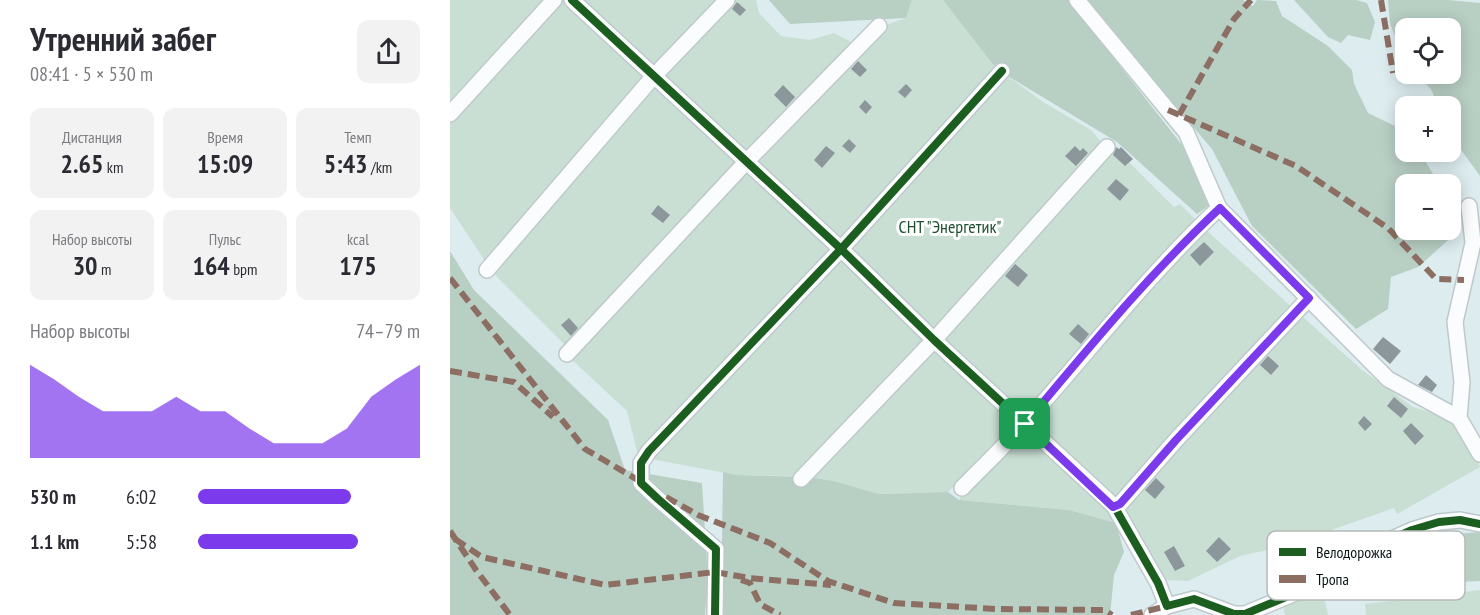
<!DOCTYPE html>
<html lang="ru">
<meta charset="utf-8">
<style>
:root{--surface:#fff;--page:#f2f2f3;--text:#2b2b33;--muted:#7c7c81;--accent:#7c3aed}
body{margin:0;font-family:"PT Sans Narrow",sans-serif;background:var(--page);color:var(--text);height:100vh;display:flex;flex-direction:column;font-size:22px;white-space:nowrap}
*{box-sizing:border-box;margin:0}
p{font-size:20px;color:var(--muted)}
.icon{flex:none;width:33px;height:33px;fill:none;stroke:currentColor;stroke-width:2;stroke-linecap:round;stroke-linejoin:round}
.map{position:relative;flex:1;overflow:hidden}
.details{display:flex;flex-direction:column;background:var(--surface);width:450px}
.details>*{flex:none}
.tools{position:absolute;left:945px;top:18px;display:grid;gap:12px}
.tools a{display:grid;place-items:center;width:66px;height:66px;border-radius:12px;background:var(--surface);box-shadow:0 3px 15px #0003;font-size:30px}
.pin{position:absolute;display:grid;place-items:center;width:51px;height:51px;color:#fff;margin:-26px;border-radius:12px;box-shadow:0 3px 9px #0006}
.round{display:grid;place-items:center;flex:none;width:63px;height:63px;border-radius:12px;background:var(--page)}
.summary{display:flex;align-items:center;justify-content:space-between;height:102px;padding:0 30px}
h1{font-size:33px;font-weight:600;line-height:45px}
.stats{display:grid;grid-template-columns:repeat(3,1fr);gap:9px;height:102px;padding:6px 30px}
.stats div{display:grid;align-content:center;border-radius:12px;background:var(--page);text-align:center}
.stats b{font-size:26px;font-weight:600}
.stats small{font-size:16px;font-weight:400}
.stats p{font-size:16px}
.chart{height:168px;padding:12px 30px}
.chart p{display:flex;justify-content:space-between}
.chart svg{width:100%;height:108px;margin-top:6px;fill:var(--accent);opacity:.7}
ul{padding:0 30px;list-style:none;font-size:20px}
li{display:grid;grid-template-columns:96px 72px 1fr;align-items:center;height:45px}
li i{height:15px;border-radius:8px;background:var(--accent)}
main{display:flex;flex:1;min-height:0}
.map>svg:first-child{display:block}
.green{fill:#c9dfd4}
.forest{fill:#b8cfc4}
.building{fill:#8c979c}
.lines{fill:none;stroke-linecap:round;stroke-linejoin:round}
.minor-casing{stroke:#bec9cb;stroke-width:18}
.minor{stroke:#fafcfd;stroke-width:15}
.quiet{stroke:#8d6e63;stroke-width:6;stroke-dasharray:12 6;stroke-linecap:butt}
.cycleway-casing{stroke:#fff;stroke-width:11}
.cycleway{stroke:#1b5e20;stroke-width:8}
.route-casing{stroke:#fff;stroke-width:12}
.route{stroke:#7c3aed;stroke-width:8}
.labels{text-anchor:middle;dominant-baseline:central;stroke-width:6;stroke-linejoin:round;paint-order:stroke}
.park-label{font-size:18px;fill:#20502f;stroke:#fff}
.key{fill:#fff;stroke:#b6b9b9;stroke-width:1.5}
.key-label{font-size:16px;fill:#0b1517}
</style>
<main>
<section class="details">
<div class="summary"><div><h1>Утренний забег</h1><p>08:41 · 5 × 530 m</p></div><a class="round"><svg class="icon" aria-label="share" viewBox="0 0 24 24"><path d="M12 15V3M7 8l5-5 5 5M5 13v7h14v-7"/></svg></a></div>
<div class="stats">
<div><p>Дистанция</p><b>2.65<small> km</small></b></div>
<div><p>Время</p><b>15:09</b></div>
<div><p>Темп</p><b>5:43<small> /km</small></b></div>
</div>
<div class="stats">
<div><p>Набор высоты</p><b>30<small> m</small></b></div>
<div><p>Пульс</p><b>164<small> bpm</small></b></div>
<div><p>kcal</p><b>175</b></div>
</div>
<div class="chart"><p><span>Набор высоты</span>74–79 m</p>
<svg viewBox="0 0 160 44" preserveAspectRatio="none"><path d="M0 44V6L10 12L20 19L30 25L40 25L50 25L60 19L70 25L80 25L90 32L100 38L110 38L120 38L130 32L140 19L150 12L160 6V44z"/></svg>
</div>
<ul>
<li><b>530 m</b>6:02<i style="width:69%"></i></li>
<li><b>1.1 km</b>5:58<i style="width:72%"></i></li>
</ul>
</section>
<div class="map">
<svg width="1030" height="615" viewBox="0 0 1030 615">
<rect width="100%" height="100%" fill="#ddecef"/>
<g class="green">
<path d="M0 0H111L292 162 385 250 189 459 177 411 120 358 116 346 43 273 0 208Z"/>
<path d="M129 0H266L205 68Z"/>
<path d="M282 0H306L309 13 331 36 360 40 384 33 403 43 296 154 208 76Z"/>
<path d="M462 0H493L551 71 390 244 304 163 433 26 456 18Z"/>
<path d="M556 75 593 102 641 130 654 145 484 333 398 249Z"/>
<path d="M665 148 724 207 730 204 749 223 574 416 493 341 626 188Z"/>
<path d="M756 230 912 370 963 407 997 417 1017 432 1030 467 947 514 944 508 836 546 790 556 738 581 711 580 670 504 582 424 719 264Z"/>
<path d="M390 256 479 339 346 476 286 475 201 459Z"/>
<path d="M481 346 566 423 498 492 429 494 384 481 358 477Z"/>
<path d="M575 430 658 508 666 523 619 510 509 500 515 489Z"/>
<path d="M1030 590V615H916L915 604Z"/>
<path d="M873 593 878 615H835L832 601Z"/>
</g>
<g class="forest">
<path d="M319 0H462L456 18 340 24Z"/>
<path d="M493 0H618L772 196 747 214 667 142 556 75 542 63Z"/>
<path d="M634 0H793L803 6 807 0 826 1 832 16 878 46 902 70 904 84 918 113 949 128 955 135 956 152H970L983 174 994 184H956V230H1000L1001 191 1006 198V233L968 267 941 277 938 309 906 329 802 226 762 149Z"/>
<path d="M844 0H906L917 3 925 22 920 40 898 35 891 43 878 37Z"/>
<path d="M938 0H998L1030 3V176L1001 136 1000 106H988L981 89 966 74H1000V28H956L955 60 940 24Z"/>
<path d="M0 251 24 290 158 420 175 470 252 483 258 580 255 615H0Z"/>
<path d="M273 472 286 475 358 477 384 481 429 494 498 492 509 500 619 510 666 523 674 552 664 575 660 615H271Z"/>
<path d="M1030 532V581L1007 582 974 537Z"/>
</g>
<g class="building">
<path d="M287 2 296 10 290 16 282 9Z"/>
<path d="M408 61 417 70 410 77 401 69Z"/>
<path d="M456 84 462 90 455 98 448 92Z"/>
<path d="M333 85 345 97 336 107 324 95Z"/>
<path d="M415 100 422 107 416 114 409 107Z"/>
<path d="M399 139 406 146 400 153 392 146Z"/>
<path d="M376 146 385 153 372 168 364 160Z"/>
<path d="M625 146 630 151 633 148 638 153 626 166 615 156Z"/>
<path d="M666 147 669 149 671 147 683 159 675 166 663 155Z"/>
<path d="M666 179 679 190 670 201 657 189Z"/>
<path d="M208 205 220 215 213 223 201 214Z"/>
<path d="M754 242 764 252 750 266 740 255Z"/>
<path d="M565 264 578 275 568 287 555 276Z"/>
<path d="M119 318 128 328 121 336 111 325Z"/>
<path d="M628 324 639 334 631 344 619 334Z"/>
<path d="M933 337 951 351 940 364 923 349Z"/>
<path d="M818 356 829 366 821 375 810 365Z"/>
<path d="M976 375 987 385 982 392 968 385Z"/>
<path d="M944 397 958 409 951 418 937 406Z"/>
<path d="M914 416 922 424 915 431 908 423Z"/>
<path d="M961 423 974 436 965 445 953 431Z"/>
<path d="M706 478 715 487 705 499 695 490Z"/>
<path d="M769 537 781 549 767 562 756 551Z"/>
<path d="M724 546 735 566 725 571 714 552Z"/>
</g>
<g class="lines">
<defs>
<g id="minor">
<path d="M122 0 391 249 484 340 664 506 708 583 717 606 744 599 784 614H795L884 577 904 566 935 542 962 530 989 522 1010 520 1030 524"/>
<path d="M627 0 736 132 769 208 938 379 1009 418"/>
<path d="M0 114 104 0"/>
<path d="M1019 206 1023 243 1005 322 1012 382 1009 418 1030 454"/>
<path d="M37 270 203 77 277 0"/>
<path d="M117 354 297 161 429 26"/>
<path d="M351 479 484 340 657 147"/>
<path d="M512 488C533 466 556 445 576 422 640 350 699 274 769 208"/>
<path d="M664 506 670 504 726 440 859 298"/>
<path d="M265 615 266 549 208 499 191 483V463L199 451 391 249 552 71"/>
<path d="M702 615 717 606"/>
</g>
</defs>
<use href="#minor" class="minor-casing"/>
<use href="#minor" class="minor"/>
<g class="quiet">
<path d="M931 0 943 73"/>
<path d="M718 110 846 166 938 228 986 279 1014 280"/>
<path d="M729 115 784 19 801 0"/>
<path d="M0 278 135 449 193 483"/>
<path d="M0 371 64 382 103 417"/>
<path d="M216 497 248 515 320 543 378 581 444 603 547 609 654 610 662 615"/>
<path d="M0 531 26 570 60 615"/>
<path d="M5 539 32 557 155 585 265 572 299 578 381 585"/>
<path d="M291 580 300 583 310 604 330 615"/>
<path d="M681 615 717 606"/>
</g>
<defs>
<g id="cycleway">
<path d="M122 0 391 249 484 340 664 506 708 583 717 606 744 599 784 614H795L884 577 904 566 935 542 962 530 989 522 1010 520 1030 524"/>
<path d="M265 615 266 549 208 499 191 483V463L199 451 391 249 552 71"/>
</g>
</defs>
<use href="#cycleway" class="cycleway-casing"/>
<use href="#cycleway" class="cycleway"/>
</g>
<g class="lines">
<defs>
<path id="route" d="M770 208 859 298 726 440 670 504 663 507 575 424C637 350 699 274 770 208Z"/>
</defs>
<use href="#route" class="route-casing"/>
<use href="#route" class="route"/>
</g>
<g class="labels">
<g class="park-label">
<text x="500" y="226">СНТ "Энергетик"</text>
</g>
</g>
<rect x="817" y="531" width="198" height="69" rx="9" class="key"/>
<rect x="829" y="548" width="27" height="8" fill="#1b5e20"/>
<rect x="829" y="575" width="27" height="8" fill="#8d6e63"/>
<g class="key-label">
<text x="866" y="558">Велодорожка</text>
<text x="866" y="585">Тропа</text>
</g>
</svg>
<div class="tools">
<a><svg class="icon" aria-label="locate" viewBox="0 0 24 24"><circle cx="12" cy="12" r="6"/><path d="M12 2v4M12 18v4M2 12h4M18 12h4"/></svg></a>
<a>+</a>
<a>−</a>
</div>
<div class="pin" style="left:575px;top:424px;background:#1e9e55"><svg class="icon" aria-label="arrive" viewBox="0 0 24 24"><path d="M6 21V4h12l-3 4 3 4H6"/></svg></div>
</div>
</main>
